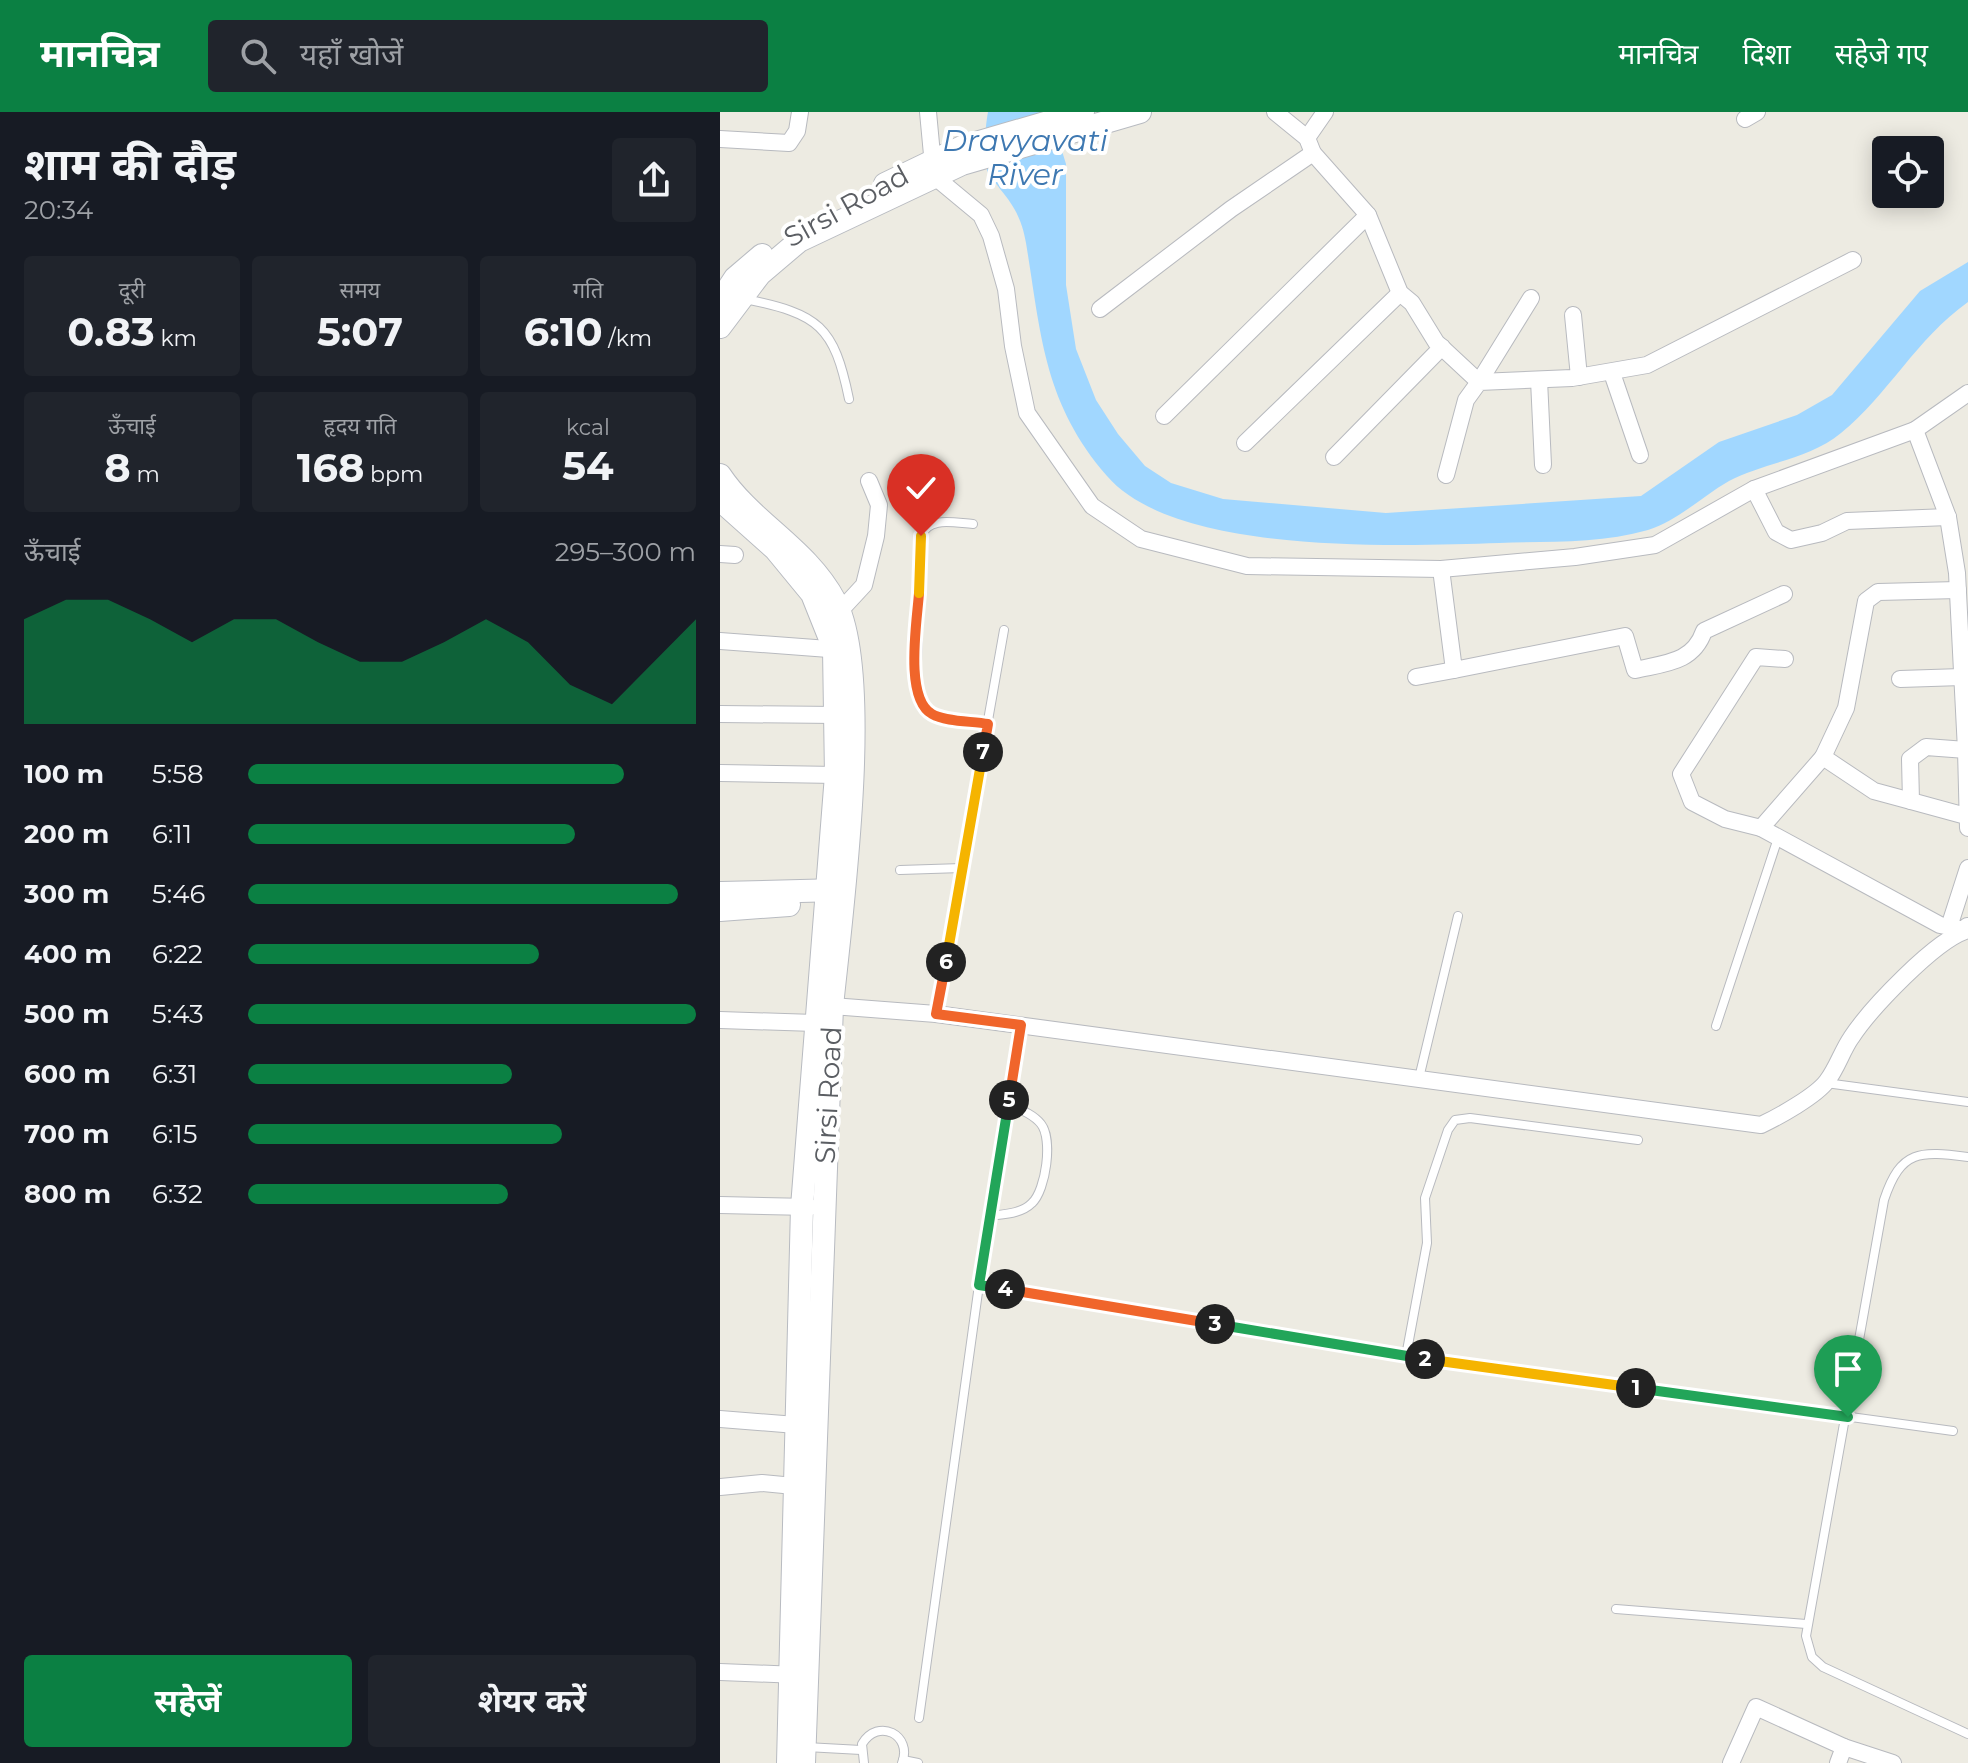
<!DOCTYPE html>
<html lang="hi">
<meta charset="utf-8">
<style>
:root{--surface:#171b24;--page:#20242c;--text:#f1f3f6;--muted:#9ea1a6;--accent:#0b8043}
body{margin:0;font-family:Montserrat,"Noto Sans Devanagari",sans-serif;background:var(--page);color:var(--text);height:100vh;display:flex;flex-direction:column;font-size:30px;white-space:nowrap}
*{box-sizing:border-box;margin:0}
p{font-size:26px;color:var(--muted)}
.icon{flex:none;width:44px;height:44px;fill:none;stroke:currentColor;stroke-width:2;stroke-linecap:round;stroke-linejoin:round}
.map{position:relative;flex:1;overflow:hidden}
.details{display:flex;flex-direction:column;background:var(--surface);width:720px}
.details>*{flex:none}
.controls{position:absolute;left:1152px;top:24px;display:grid;gap:16px}
.controls a{display:grid;place-items:center;width:72px;height:72px;border-radius:8px;background:var(--surface);box-shadow:0 4px 20px #0003;font-size:40px}
.pin{position:absolute;display:grid;place-items:center;width:68px;height:68px;color:#fff;margin:-82px -34px;border-radius:50% 50% 50% 0;rotate:-45deg;box-shadow:0 0 8px #0007}
.pin .icon{rotate:45deg}
.km{position:absolute;width:40px;height:40px;margin:-20px;border-radius:50%;background:#222;color:#fff;font-size:22px;line-height:40px;text-align:center}
.round{display:grid;place-items:center;flex:none;width:84px;height:84px;border-radius:8px;background:var(--page)}
.headline{display:flex;align-items:center;justify-content:space-between;height:136px;padding:0 24px}
h1{font-size:44px;font-weight:700;line-height:60px}
.stats{display:grid;grid-template-columns:repeat(3,1fr);gap:12px;height:136px;padding:8px 24px}
.stats div{display:grid;align-content:center;border-radius:8px;background:var(--page);text-align:center}
.stats b{font-size:40px;font-weight:700}
.stats small{font-size:22px;font-weight:400}
.stats p{font-size:22px}
.chart{height:224px;padding:16px 24px}
.chart p{display:flex;justify-content:space-between}
.chart svg{width:100%;height:144px;margin-top:8px;fill:var(--accent);opacity:.7}
.cta{display:flex;gap:16px;margin-top:auto;padding:16px 24px}
.cta a{flex:1;height:92px;border-radius:8px;background:var(--accent);color:#fff;font-size:32px;font-weight:700;line-height:92px;text-align:center}
.cta a+a{background:var(--page);color:var(--text)}
ul{padding:0 24px;list-style:none;font-size:26px}
li{display:grid;grid-template-columns:128px 96px 1fr;align-items:center;height:60px}
li i{height:20px;border-radius:10px;background:var(--accent)}
header{display:flex;align-items:center;gap:48px;box-sizing:border-box;height:112px;padding:0 40px;background:var(--accent);color:#fff}
header strong{font-size:38px}
nav{display:flex;gap:44px;margin-inline-start:auto;font-size:28px}
.search{width:560px;height:72px;background:var(--page);display:flex;align-items:center;gap:20px;box-sizing:border-box;padding:0 28px;border-radius:8px;color:var(--muted);font-size:30px}
main{display:flex;flex:1;min-height:0}
.map>svg:first-child{display:block}
.water{fill:#a1d7ff}
.lines{fill:none;stroke-linecap:round;stroke-linejoin:round}
.lane-casing{stroke:#b8babf;stroke-width:10}
.street-casing{stroke:#b8babf;stroke-width:18}
.secondary-casing{stroke:#b8bbc1;stroke-width:24}
.lane{stroke:#fff;stroke-width:8}
.street{stroke:#fff;stroke-width:16}
.secondary{stroke:#fff;stroke-width:22}
.split-1-casing{stroke:#fff;stroke-width:16}
.split-2-casing{stroke:#fff;stroke-width:16}
.split-3-casing{stroke:#fff;stroke-width:16}
.split-4-casing{stroke:#fff;stroke-width:16}
.split-5-casing{stroke:#fff;stroke-width:16}
.split-6-casing{stroke:#fff;stroke-width:16}
.split-7-casing{stroke:#fff;stroke-width:16}
.split-8-casing{stroke:#fff;stroke-width:16}
.split-9-casing{stroke:#fff;stroke-width:16}
.split-1{stroke:#22a559;stroke-width:10}
.split-2{stroke:#f5b400;stroke-width:10}
.split-3{stroke:#22a559;stroke-width:10}
.split-4{stroke:#f0652b;stroke-width:10}
.split-5{stroke:#22a559;stroke-width:10}
.split-6{stroke:#f0652b;stroke-width:10}
.split-7{stroke:#f5b400;stroke-width:10}
.split-8{stroke:#f0652b;stroke-width:10}
.split-9{stroke:#f5b400;stroke-width:10}
.labels{text-anchor:middle;dominant-baseline:central;stroke-width:8;stroke-linejoin:round;paint-order:stroke}
.street-label{font-size:28px;fill:#5b5e63;stroke:#fff}
.water-label{font-size:30px;font-style:italic;fill:#3e78b1;stroke:#fff}
</style>
<header>
<strong>मानचित्र</strong>
<div class="search"><svg class="icon" aria-label="search" viewBox="0 0 24 24"><circle cx="10" cy="10" r="6"/><path d="M15 15l6 6"/></svg>यहाँ खोजें</div>
<nav><a>मानचित्र</a><a>दिशा</a><a>सहेजे गए</a></nav>
</header>
<main>
<section class="details">
<div class="headline"><div><h1>शाम की दौड़</h1><p>20:34</p></div><a class="round"><svg class="icon" aria-label="share" viewBox="0 0 24 24"><path d="M12 15V3M7 8l5-5 5 5M5 13v7h14v-7"/></svg></a></div>
<div class="stats">
<div><p>दूरी</p><b>0.83<small> km</small></b></div>
<div><p>समय</p><b>5:07</b></div>
<div><p>गति</p><b>6:10<small> /km</small></b></div>
</div>
<div class="stats">
<div><p>ऊँचाई</p><b>8<small> m</small></b></div>
<div><p>हृदय गति</p><b>168<small> bpm</small></b></div>
<div><p>kcal</p><b>54</b></div>
</div>
<div class="chart"><p><span>ऊँचाई</span>295–300 m</p>
<svg viewBox="0 0 160 44" preserveAspectRatio="none"><path d="M0 44V12L10 6L20 6L30 12L40 19L50 12L60 12L70 19L80 25L90 25L100 19L110 12L120 19L130 32L140 38L150 25L160 12V44z"/></svg>
</div>
<ul>
<li><b>100 m</b>5:58<i style="width:84%"></i></li>
<li><b>200 m</b>6:11<i style="width:73%"></i></li>
<li><b>300 m</b>5:46<i style="width:96%"></i></li>
<li><b>400 m</b>6:22<i style="width:65%"></i></li>
<li><b>500 m</b>5:43<i style="width:100%"></i></li>
<li><b>600 m</b>6:31<i style="width:59%"></i></li>
<li><b>700 m</b>6:15<i style="width:70%"></i></li>
<li><b>800 m</b>6:32<i style="width:58%"></i></li>
</ul>
<div class="cta"><a>सहेजें</a><a>शेयर करें</a></div>
</section>
<div class="map">
<svg width="1248" height="1651" viewBox="0 0 1248 1651">
<rect width="100%" height="100%" fill="#edebe2"/>
<path class="water" d="M268 0H330L346 52V173L356 237 376 288 398 322 425 354 451 371 503 387 666 401 921 384 999 330 1077 303 1112 283 1200 179 1248 150V190C1196 227 1168 283 1121 321 1088 348 1045 350 1009 369 981 385 959 408 928 418 880 432 829 429 779 431 680 434 456 444 387 364 323 290 321 221 306 131 302 108 295 95 280 77 277 72 270 66 268 61 263 45 265 16 268 0Z"/>
<g class="lines">
<defs>
<g id="lane">
<path d="M25 187C99 202 114 214 129 287"/>
<path d="M253 412C234 411 209 404 201 424L196 582C206 610 242 608 268 612"/>
<path d="M180 758 242 756"/>
<path d="M216 902 284 518"/>
<path d="M996 914 1058 726"/>
<path d="M699 966 738 804"/>
<path d="M1106 971 1248 990"/>
<path d="M1248 1045C1200 1039 1181 1037 1164 1088L1086 1524 1092 1545 1103 1555 1248 1622"/>
<path d="M270 1104C284 1102 301 1102 312 1091 326 1078 333 1027 321 1012 313 1002 299 997 288 992"/>
<path d="M259 1173 686 1244 1233 1319"/>
<path d="M686 1244 707 1131 705 1086 728 1018 735 1008 750 1006 918 1028"/>
<path d="M896 1497 1086 1512"/>
<path d="M199 1606 263 1144 301 914"/>
<path d="M86 1635 141 1638"/>
<path d="M183 1648 198 1651"/>
<path d="M144 1651 142 1632C158 1605 193 1623 182 1651"/>
</g>
<g id="street">
<path d="M208 0 214 64 261 103 271 124 286 177 293 234 307 301 372 394 421 427 527 454 721 457 855 445 935 433 1034 377 1195 318"/>
<path d="M555 0 587 26 593 41 648 103 680 181 692 191 716 230 759 270 811 186"/>
<path d="M1025 7 1037 0"/>
<path d="M587 26 605 0"/>
<path d="M0 27 69 31 77 19 80 0"/>
<path d="M380 197 511 97 593 41"/>
<path d="M853 203 859 265"/>
<path d="M892 261 920 343"/>
<path d="M819 268 823 353"/>
<path d="M444 304 648 103"/>
<path d="M525 331 680 181"/>
<path d="M614 345 722 235"/>
<path d="M726 363 746 288 759 270 852 266 927 253 1133 148"/>
<path d="M1034 377 1056 420 1071 428 1102 421 1127 409 1228 405"/>
<path d="M0 442 15 443"/>
<path d="M721 457 734 558 905 524 915 558C945 551 973 551 984 519L1064 482"/>
<path d="M119 500 144 473 156 424 159 393 149 369"/>
<path d="M0 529 122 538"/>
<path d="M696 565 734 558"/>
<path d="M1180 567 1242 565"/>
<path d="M0 602 117 603"/>
<path d="M1246 638 1237 461 1228 405 1195 318 1248 281"/>
<path d="M1103 645 1126 596 1146 489 1158 480 1238 478"/>
<path d="M0 661 116 663"/>
<path d="M1191 689 1154 679 1103 645 1041 716 1220 813 1245 818 1247 814"/>
<path d="M1248 704H1246L1191 689 1190 647 1206 635 1246 638 1248 716"/>
<path d="M1041 716 1005 707 972 690 961 662 1036 545 1065 547"/>
<path d="M1229 815 1248 756"/>
<path d="M112 894 216 902 1041 1013C1058 1005 1096 984 1107 969 1117 956 1122 939 1131 926 1150 897 1216 827 1248 818"/>
<path d="M0 908 95 911"/>
<path d="M0 1093 90 1095"/>
<path d="M0 1307 76 1313"/>
<path d="M0 1375 42 1371 74 1374"/>
<path d="M0 1560 78 1563"/>
<path d="M1124 1635 1173 1651"/>
<path d="M1011 1651 1036 1595 1124 1635 1118 1651"/>
</g>
<g id="secondary">
<path d="M165 72 242 35 363 0"/>
<path d="M0 189 15 166 42 143"/>
<path d="M0 215 40 162 79 129 242 52 420 0"/>
<path d="M0 363C32 411 87 436 115 489 154 562 121 805 112 894L84 1651"/>
<path d="M0 388 55 437 92 482 114 537 116 663 82 1095 68 1651"/>
<path d="M0 781 119 778"/>
<path d="M0 798 69 793"/>
</g>
</defs>
<use href="#lane" class="lane-casing"/>
<use href="#street" class="street-casing"/>
<use href="#secondary" class="secondary-casing"/>
<use href="#lane" class="lane"/>
<use href="#street" class="street"/>
<use href="#secondary" class="secondary"/>
</g>
<g class="lines">
<defs>
<path id="split-1" d="M916 1276 1128 1305"/>
<path id="split-2" d="M705 1247 916 1276"/>
<path id="split-3" d="M495 1212 705 1247"/>
<path id="split-4" d="M285 1177 495 1212"/>
<path id="split-5" d="M285 1177 259 1173 289 988"/>
<path id="split-6" d="M226 850 216 902 301 913 289 988"/>
<path id="split-7" d="M226 850 263 640"/>
<path id="split-8" d="M199 481C197 510 184 586 212 602 226 610 252 609 268 612L263 640"/>
<path id="split-9" d="M199 481 201 424"/>
</defs>
<use href="#split-1" class="split-1-casing"/>
<use href="#split-2" class="split-2-casing"/>
<use href="#split-3" class="split-3-casing"/>
<use href="#split-4" class="split-4-casing"/>
<use href="#split-5" class="split-5-casing"/>
<use href="#split-6" class="split-6-casing"/>
<use href="#split-7" class="split-7-casing"/>
<use href="#split-8" class="split-8-casing"/>
<use href="#split-9" class="split-9-casing"/>
<use href="#split-1" class="split-1"/>
<use href="#split-2" class="split-2"/>
<use href="#split-3" class="split-3"/>
<use href="#split-4" class="split-4"/>
<use href="#split-5" class="split-5"/>
<use href="#split-6" class="split-6"/>
<use href="#split-7" class="split-7"/>
<use href="#split-8" class="split-8"/>
<use href="#split-9" class="split-9"/>
</g>
<g class="labels">
<g class="street-label">
<text transform="translate(126 94) rotate(-29)">Sirsi Road</text>
<text transform="translate(108 983) rotate(-87)">Sirsi Road</text>
</g>
<g class="water-label">
<text x="305" y="28">Dravyavati<tspan x="305" dy="34">River</tspan></text>
</g>
</g>
</svg>
<div class="controls">
<a><svg class="icon" aria-label="locate" viewBox="0 0 24 24"><circle cx="12" cy="12" r="6"/><path d="M12 2v4M12 18v4M2 12h4M18 12h4"/></svg></a>
</div>
<div class="pin" style="left:1128px;top:1305px;background:#1e9e55"><svg class="icon" aria-label="arrive" viewBox="0 0 24 24"><path d="M6 21V4h12l-3 4 3 4H6"/></svg></div>
<div class="pin" style="left:201px;top:424px;background:#d93025"><svg class="icon" aria-label="check" viewBox="0 0 24 24"><path d="M5 12l5 5 9-10"/></svg></div>
<b class="km" style="left:916px;top:1276px">1</b>
<b class="km" style="left:705px;top:1247px">2</b>
<b class="km" style="left:495px;top:1212px">3</b>
<b class="km" style="left:285px;top:1177px">4</b>
<b class="km" style="left:289px;top:988px">5</b>
<b class="km" style="left:226px;top:850px">6</b>
<b class="km" style="left:263px;top:640px">7</b>
</div>
</main>
